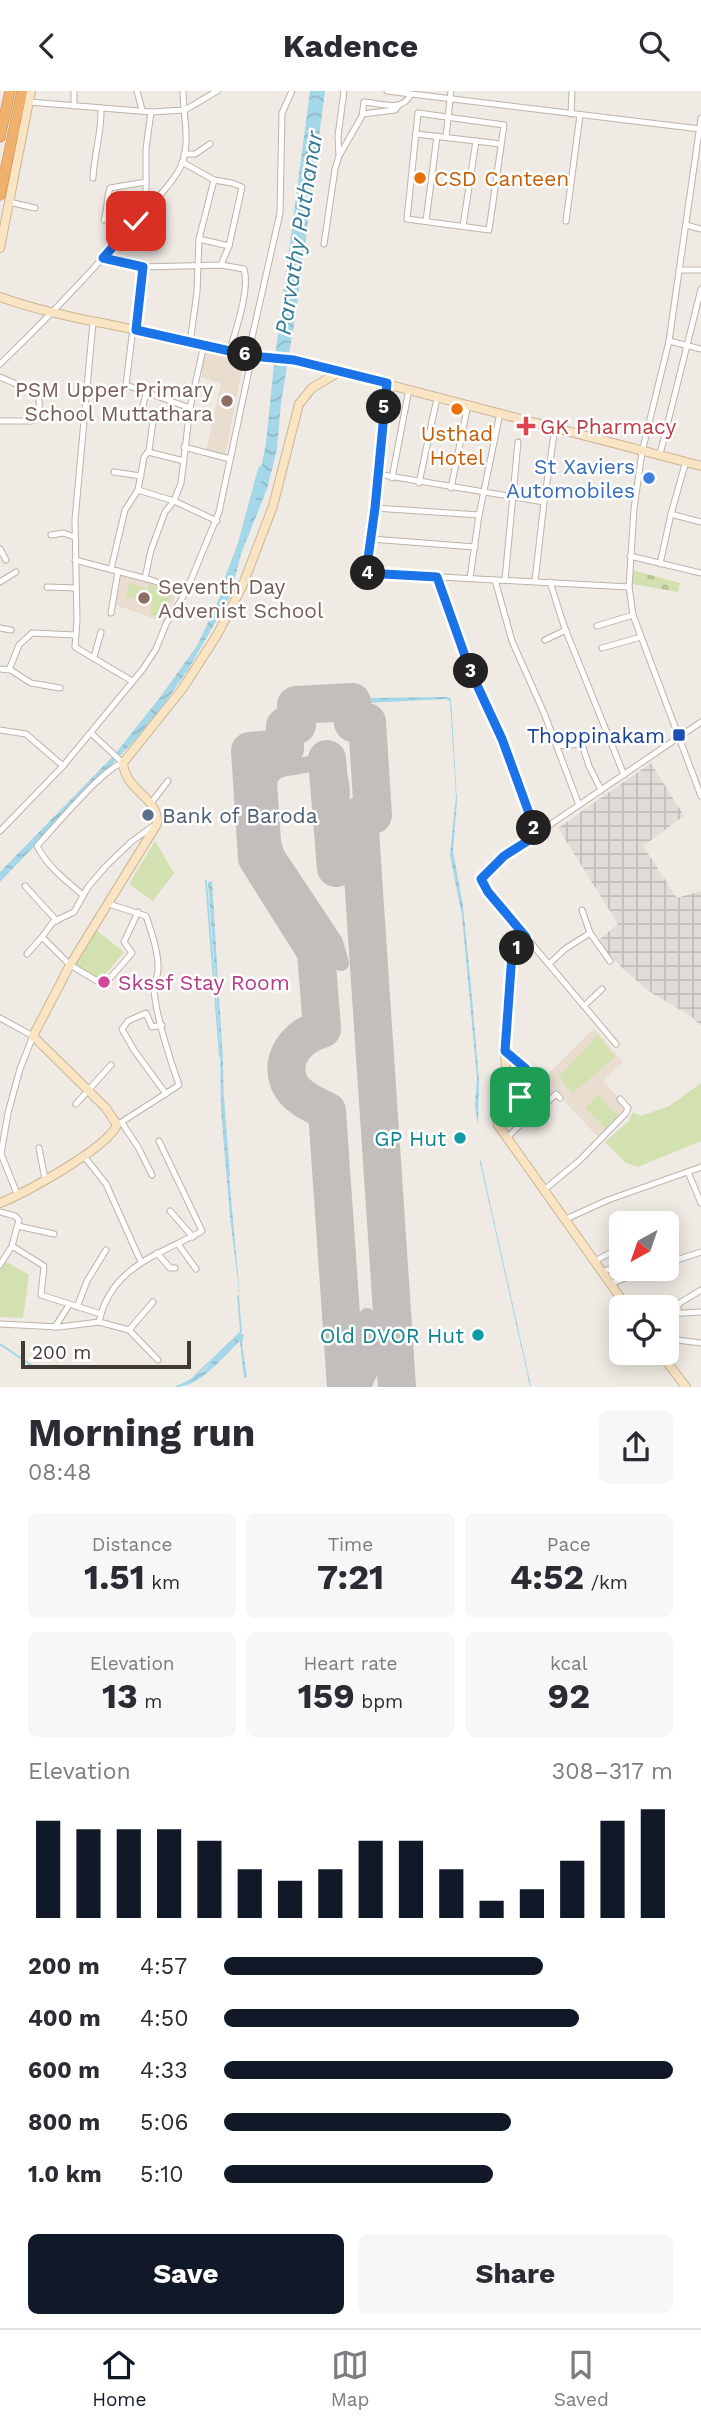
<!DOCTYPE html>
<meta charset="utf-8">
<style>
:root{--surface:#fff;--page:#f7f7f7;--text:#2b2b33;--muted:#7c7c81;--line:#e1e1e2;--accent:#111827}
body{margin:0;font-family:"Work Sans",sans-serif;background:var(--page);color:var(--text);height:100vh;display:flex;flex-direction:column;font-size:26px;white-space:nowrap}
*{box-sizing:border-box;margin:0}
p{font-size:23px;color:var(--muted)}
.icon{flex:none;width:38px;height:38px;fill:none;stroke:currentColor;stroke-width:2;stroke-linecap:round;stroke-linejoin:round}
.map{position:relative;height:1296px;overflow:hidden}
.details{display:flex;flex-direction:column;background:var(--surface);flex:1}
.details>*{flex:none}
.needle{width:46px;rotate:220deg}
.fabs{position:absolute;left:609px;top:1120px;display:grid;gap:14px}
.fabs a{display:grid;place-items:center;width:70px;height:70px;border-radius:10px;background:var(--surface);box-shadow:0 4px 18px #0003;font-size:35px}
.scale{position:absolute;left:21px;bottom:18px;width:170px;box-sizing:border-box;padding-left:7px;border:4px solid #413a34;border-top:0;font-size:19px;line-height:24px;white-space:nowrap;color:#413a34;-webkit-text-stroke:5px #fff;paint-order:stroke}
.pin{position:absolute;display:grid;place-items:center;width:60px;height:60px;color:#fff;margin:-30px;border-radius:14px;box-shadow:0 4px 10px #0006}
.km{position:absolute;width:35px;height:35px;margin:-18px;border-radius:50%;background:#222;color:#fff;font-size:19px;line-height:35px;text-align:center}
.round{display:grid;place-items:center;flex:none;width:74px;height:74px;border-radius:10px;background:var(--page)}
.summary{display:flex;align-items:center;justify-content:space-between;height:119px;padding:0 28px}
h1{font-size:38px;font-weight:700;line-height:52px}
.metrics{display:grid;grid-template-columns:repeat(3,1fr);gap:10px;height:119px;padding:7px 28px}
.metrics div{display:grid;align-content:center;border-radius:10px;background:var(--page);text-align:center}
.metrics b{font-size:35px;font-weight:700}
.metrics small{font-size:19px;font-weight:400}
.metrics p{font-size:19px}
.chart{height:196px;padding:14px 28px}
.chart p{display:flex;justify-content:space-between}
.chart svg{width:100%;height:126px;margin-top:7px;stroke:var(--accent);stroke-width:6}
.primary-button{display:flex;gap:14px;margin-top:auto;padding:14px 28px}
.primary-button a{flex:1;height:80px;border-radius:10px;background:var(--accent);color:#fff;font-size:28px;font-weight:700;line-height:80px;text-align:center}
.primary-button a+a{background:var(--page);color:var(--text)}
ul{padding:0 28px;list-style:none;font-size:23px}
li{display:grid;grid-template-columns:112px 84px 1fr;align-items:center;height:52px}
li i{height:18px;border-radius:9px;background:var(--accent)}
header{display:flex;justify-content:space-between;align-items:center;height:91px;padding:0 28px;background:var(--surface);font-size:32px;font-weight:700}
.dock{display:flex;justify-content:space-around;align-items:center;height:98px;border-top:2px solid var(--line);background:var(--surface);font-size:19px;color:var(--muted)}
.dock a{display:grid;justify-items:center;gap:4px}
.dock .on{color:var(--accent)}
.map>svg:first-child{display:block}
.industrial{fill:url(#industrial-grid)}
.education{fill:#e8ddce}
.cemetery{fill:url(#cemetery-stones)}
.park{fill:#d2e1af}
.water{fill:url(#water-waves)}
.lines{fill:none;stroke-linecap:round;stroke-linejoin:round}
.stream{stroke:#a4d7e8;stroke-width:2}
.canal{stroke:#a4d7e8;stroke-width:6}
.taxiway{stroke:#c2bebc;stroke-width:16}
.runway{stroke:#c2bebc;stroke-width:38}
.street-casing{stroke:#bdb3aa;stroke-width:7}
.secondary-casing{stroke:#ccb696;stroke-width:10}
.highway-casing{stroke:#ce8440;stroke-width:11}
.street{stroke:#fff;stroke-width:5}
.secondary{stroke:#f9e4c4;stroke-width:8}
.highway{stroke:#f0b16e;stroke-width:10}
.route-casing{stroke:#fff;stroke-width:14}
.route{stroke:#1a73e8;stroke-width:9}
.food-dot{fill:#e8710a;stroke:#fff;stroke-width:2.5}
.education-dot{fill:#8d6e63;stroke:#fff;stroke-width:2.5}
.health-dot{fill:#e0444e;stroke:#fff;stroke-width:2.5}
.shop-dot{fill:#3f7fe0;stroke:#fff;stroke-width:2.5}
.transit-dot{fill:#1a4fb4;stroke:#fff;stroke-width:2.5}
.service-dot{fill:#5c6f8a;stroke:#fff;stroke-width:2.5}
.hotel-dot{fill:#d1479c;stroke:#fff;stroke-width:2.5}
.culture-dot{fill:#0f9aa8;stroke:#fff;stroke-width:2.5}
.labels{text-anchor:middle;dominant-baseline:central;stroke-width:5;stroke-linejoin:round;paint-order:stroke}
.food-label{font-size:21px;fill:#c56008;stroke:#fff;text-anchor:start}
.education-label{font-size:21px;fill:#785e54;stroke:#fff;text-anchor:end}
.health-label{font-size:21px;fill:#be3a42;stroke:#fff;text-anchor:start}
.shop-label{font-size:21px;fill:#366cbe;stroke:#fff;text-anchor:end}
.transit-label{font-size:21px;fill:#164399;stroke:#fff;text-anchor:end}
.service-label{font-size:21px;fill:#4e5e75;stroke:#fff;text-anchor:start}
.hotel-label{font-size:21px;fill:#b23c85;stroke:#fff;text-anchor:start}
.culture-label{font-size:21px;fill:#0d838f;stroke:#fff;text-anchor:end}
.water-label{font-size:23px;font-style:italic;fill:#347a94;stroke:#fff}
</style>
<header><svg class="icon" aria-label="back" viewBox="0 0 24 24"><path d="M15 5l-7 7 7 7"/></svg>Kadence<svg class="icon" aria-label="search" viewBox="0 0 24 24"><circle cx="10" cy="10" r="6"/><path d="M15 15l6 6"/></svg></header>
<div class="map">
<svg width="701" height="1296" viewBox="0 0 701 1296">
<defs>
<pattern id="industrial-grid" width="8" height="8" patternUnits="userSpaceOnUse" patternTransform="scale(1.75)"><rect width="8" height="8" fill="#e2dcd9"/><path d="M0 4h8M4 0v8" fill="none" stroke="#c3bebb"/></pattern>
<pattern id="cemetery-stones" width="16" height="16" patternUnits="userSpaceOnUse" patternTransform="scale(1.75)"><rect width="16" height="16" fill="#d2e1af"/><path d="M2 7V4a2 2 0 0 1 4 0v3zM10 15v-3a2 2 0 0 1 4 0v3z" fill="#b6c297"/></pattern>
<pattern id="water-waves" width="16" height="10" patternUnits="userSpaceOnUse" patternTransform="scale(1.75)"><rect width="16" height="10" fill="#a4d7e8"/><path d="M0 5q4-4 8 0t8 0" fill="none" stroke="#8eb9c8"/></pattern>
</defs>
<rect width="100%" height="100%" fill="#f0eae4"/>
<path class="industrial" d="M651 672 684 725 643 755 677 807 701 800V935L692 926 647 899 595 852 618 833 558 737Z"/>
<g class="education">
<path d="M204 260 244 269 225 365 206 359 221 293 202 286Z"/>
<path d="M120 478 178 500 164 531 113 513Z"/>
<path d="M594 937 623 971 603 990 631 1020 599 1047 570 1016 576 1011 569 1015 545 986Z"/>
</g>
<path class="cemetery" d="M632 479 680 492 678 501 633 493Z"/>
<g class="park">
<path d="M129 492 147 498 149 493 173 503 162 528 150 523 152 514 126 505Z"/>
<path d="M155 750 174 782 153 810 129 793Z"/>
<path d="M96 839 124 861 98 892 73 877Z"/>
<path d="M598 944 615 966 573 1002 559 986Z"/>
<path d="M701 992V1050L638 1076 626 1072 605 1051 629 1030 633 1021 641 1025 669 1015Z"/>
<path d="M598 1004 620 1027 606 1038 585 1017Z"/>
<path d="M0 1167 29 1184 23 1227 0 1226Z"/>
</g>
<g class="water">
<path d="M310 0H325L297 215 281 312 277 358 267 398 241 463 230 506 189 577 152 631 0 791V781L115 663 161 605 198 553 234 475 254 411 266 352 274 273Z"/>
<path d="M448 606 451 608 457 710 453 760 463 815 471 896 479 989 478 1035 475 1014 477 987 462 825 450 764 456 704 450 610 446 608 368 612V607Z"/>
<path d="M212 790 223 969 224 1028 240 1207 230 1126 221 1018 220 950 208 791Z"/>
<path d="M482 1066 481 1071 531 1295H530L480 1071Z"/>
<path d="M239 1243H244L242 1253 247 1286 244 1287 240 1250C226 1263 199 1296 180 1295L202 1281Z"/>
</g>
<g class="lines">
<g class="stream">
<path d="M206 790 220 965"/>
<path d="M223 1006 229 1084"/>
<path d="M0 1253 31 1274"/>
<path d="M177 1296 191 1289 241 1241 238 1205"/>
</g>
<path class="canal" d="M225 495 241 452 261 378"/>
<g class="taxiway">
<path d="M334 763C334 744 355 682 328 673 319 670 305 674 295 676 283 677 272 679 269 691L273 750 276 762 335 851 341 872"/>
<path d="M363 1296 371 1278 367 1225"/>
</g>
<g class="runway">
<path d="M327 668 336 777"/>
<path d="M346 1296 327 1020C314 1014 295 1006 289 991 279 966 299 944 322 938L316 861 257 767 250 660 285 657V635L297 634 296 614 352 611 353 632 367 631 373 724 359 725 397 1296"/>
</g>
<defs>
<g id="street">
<path d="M137 0 142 19"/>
<path d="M387 0 700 38"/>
<path d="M29 11 151 21 185 19 217 0"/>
<path d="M74 15V0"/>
<path d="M418 22 504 34 489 139 407 128Z"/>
<path d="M363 23 395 19 399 14"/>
<path d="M571 23 572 0"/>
<path d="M701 27 669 250 642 361 634 418 629 496 633 524 701 705"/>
<path d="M416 43 501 53"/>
<path d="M446 46 451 0"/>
<path d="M184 63H195L210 53"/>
<path d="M339 65 338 45 344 0"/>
<path d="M182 71 214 89 232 92 242 96 229 155 221 174"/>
<path d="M93 87C94 63 102 41 101 17"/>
<path d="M9 111 35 117"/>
<path d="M146 118V58L151 21"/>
<path d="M107 120 136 130"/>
<path d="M104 129C108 118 106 108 110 97L146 91"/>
<path d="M426 130 437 45"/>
<path d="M566 130 580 24"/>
<path d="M133 133 154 143"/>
<path d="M686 134 701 138"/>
<path d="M463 135 476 50"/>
<path d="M199 148 229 155"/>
<path d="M324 153 335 78 339 65 362 25 364 11C381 12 402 22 411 3"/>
<path d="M103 167 143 176 221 174 244 178C250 199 236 238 230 259"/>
<path d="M143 176 136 239 132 245 126 294 190 317"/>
<path d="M679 179H701"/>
<path d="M93 231 75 429 77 529 75 556 132 590"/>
<path d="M669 250 701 258"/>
<path d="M190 252 197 201 199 148 214 89"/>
<path d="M248 264 280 122 282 22 292 0"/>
<path d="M0 273C48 227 93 179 137 129 151 113 177 89 183 70 190 47 183 23 183 0"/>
<path d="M0 286 37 302C41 311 40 324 32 330H0"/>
<path d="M387 292 375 417 366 482 629 496"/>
<path d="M146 302 141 323 153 330 149 360"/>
<path d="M184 356 230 368"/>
<path d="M660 363 701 198"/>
<path d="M114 381 141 385"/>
<path d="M377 383 544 411"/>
<path d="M392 387 409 298"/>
<path d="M419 392 437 307"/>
<path d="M451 397 468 313"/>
<path d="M138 399 144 366 148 361 184 370"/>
<path d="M375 417 479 424"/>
<path d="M671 423 701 431"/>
<path d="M51 444 63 442 75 446"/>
<path d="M371 448 475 456"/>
<path d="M0 458 6 469"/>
<path d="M630 465 701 482"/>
<path d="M75 469 151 489 186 501"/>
<path d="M660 473 671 423 686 370"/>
<path d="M111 478 125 419 138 399 174 410 217 430"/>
<path d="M437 486 470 579 502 647 537 744"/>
<path d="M145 487 151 459 165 421 174 410 181 392 190 317 204 253"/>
<path d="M470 487 479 424 500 322"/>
<path d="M495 489 512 550 544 622 579 714"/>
<path d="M505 489 518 351"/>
<path d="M535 490 544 411 555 337"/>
<path d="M0 491 16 481"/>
<path d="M550 491 564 535 624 684"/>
<path d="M47 496 76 497"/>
<path d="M111 522 118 480"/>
<path d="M597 535 633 524"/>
<path d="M0 537 11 539"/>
<path d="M545 549 566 539"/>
<path d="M602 557 641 546"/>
<path d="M94 566 101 541"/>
<path d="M0 578 9 579 19 554 32 542 75 544"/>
<path d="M9 578 31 592 60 597"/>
<path d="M0 639 26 643 63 675"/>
<path d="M91 642 123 672"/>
<path d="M557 655 582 653 589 675 601 699"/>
<path d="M151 712 168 690"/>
<path d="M0 740 63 675 143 578 156 558 166 533 186 501 219 421 252 265"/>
<path d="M25 795 57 830"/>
<path d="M83 804C65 789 48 776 37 755 53 738 105 675 123 672"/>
<path d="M109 813 146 825C151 839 159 863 158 878 158 885 154 892 154 899 156 925 170 969 179 994L117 1034"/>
<path d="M138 821 124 851 132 862 104 894 70 874 42 846 53 831 74 821 88 796 106 775 131 751 156 733"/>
<path d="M590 842 610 870"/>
<path d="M27 863 42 846"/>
<path d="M549 873 565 858 590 842 582 819"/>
<path d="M584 915 602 898"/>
<path d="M0 927 33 945 20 978 8 1022 1 1063 18 1105"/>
<path d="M162 934 152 936 146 922 128 930 122 938 134 959 166 1003"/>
<path d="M616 953 488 801 481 788 504 765 701 631"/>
<path d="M505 960 526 978 535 991 520 1006 506 1014"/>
<path d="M76 1013 111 974"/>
<path d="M122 1032 138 1056 152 1084"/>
<path d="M507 1047C521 1031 540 1019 556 1003L560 1007"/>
<path d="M39 1057 45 1088"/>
<path d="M83 1064 106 1093 141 1171"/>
<path d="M688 1081 701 1112"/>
<path d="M544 1099 579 1070 626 1022 628 1017 620 1008"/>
<path d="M170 1120 193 1146"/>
<path d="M0 1121 15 1125 19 1129 12 1155 44 1175 41 1204 101 1223"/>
<path d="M566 1128 608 1109 701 1076"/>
<path d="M654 1128 655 1132"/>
<path d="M18 1135 54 1143"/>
<path d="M178 1153 196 1178"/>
<path d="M157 1162 170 1177H175"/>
<path d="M595 1170 621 1156"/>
<path d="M667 1172 701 1161"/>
<path d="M0 1174 12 1155"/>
<path d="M602 1181 621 1173"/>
<path d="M610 1193 649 1178"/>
<path d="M77 1216 87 1190 106 1159"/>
<path d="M678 1221V1213L701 1199"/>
<path d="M667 1223 701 1221"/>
<path d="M99 1231C111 1175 159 1164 202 1140L159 1050"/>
<path d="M0 1233 59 1236 99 1231 129 1239 158 1269"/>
<path d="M55 1236 69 1214"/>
<path d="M129 1239 153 1211"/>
<path d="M667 1252 677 1249 701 1252"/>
</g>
<g id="secondary">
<path d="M0 157 31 0"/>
<path d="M0 206C44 222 89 229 136 239 188 249 240 263 294 269L701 375"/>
<path d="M526 846 512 863 505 963 508 1008 497 1026 498 1034 627 1216"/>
<path d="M0 1112C25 1102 107 1057 117 1034L106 1017 33 945 70 874 157 733C159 705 126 702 123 672L183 597 217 544 242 496 273 415 299 313 312 297 339 281"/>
<path d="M660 1262 686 1296"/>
</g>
<g id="highway">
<path d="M0 46 10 0"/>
<path d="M0 104 22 0"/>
</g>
</defs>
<use href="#street" class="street-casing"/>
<use href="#secondary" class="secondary-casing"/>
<use href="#highway" class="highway-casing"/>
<use href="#street" class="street"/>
<use href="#secondary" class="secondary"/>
<use href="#highway" class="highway"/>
</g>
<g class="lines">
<defs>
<path id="route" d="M136 130 103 167 143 176 136 239 252 265 294 269 387 292 375 417 366 482 437 486 470 579 502 648 537 744 504 765 481 788 488 801 526 846 512 863 505 960 526 978 535 991 520 1006"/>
</defs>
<use href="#route" class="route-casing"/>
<use href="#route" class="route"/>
</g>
<g class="food-dot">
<circle cx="420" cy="87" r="7"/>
<circle cx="457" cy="318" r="7"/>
</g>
<g class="education-dot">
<circle cx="227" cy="310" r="7"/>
<circle cx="144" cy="507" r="7"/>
</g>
<path class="health-dot" d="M522.5 324.5h7v7h7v7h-7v7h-7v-7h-7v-7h7z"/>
<circle class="shop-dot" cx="649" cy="387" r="7"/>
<rect class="transit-dot" x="672" y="637" width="14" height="14" rx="3.5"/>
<circle class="service-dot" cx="148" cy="724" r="7"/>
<circle class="hotel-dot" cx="104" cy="891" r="7"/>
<g class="culture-dot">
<circle cx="460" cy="1047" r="7"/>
<circle cx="478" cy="1244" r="7"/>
</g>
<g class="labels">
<g class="food-label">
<text x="434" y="87">CSD Canteen</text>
<text x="457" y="342" text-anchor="middle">Usthad<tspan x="457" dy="24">Hotel</tspan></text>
</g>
<g class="education-label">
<text x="213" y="298">PSM Upper Primary<tspan x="213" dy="24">School Muttathara</tspan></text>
<text x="158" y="495" text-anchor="start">Seventh Day<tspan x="158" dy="24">Advenist School</tspan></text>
</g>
<g class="health-label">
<text x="540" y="335">GK Pharmacy</text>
</g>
<g class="shop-label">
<text x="635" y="375">St Xaviers<tspan x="635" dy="24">Automobiles</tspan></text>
</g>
<g class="transit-label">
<text x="665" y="644">Thoppinakam</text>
</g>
<g class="service-label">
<text x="162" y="724">Bank of Baroda</text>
</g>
<g class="hotel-label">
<text x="118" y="891">Skssf Stay Room</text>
</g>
<g class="culture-label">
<text x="446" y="1047">GP Hut</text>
<text x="464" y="1244">Old DVOR Hut</text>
</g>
<g class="water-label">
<text transform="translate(299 142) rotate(-81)">Parvathy Puthanar</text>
</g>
</g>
</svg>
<div class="fabs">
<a><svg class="needle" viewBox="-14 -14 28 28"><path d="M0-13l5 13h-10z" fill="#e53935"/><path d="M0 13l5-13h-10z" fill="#7c7c81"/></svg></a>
<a><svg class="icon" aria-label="locate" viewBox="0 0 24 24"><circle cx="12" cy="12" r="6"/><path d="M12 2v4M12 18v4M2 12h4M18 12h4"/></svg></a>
</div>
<div class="scale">200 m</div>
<div class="pin" style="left:520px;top:1006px;background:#1e9e55"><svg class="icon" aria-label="arrive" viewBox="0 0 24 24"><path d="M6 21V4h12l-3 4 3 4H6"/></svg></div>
<div class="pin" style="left:136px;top:130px;background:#d93025"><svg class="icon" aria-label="check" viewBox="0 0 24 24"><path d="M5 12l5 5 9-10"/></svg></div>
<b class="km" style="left:517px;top:857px">1</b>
<b class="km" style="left:534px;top:737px">2</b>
<b class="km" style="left:471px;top:580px">3</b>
<b class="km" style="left:368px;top:482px">4</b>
<b class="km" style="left:384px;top:316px">5</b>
<b class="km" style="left:245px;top:263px">6</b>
</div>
<section class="details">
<div class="summary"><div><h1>Morning run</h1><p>08:48</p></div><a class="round"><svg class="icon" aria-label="share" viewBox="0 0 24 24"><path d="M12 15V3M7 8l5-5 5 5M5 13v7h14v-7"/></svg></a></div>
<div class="metrics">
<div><p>Distance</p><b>1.51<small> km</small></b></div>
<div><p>Time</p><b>7:21</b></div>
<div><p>Pace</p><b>4:52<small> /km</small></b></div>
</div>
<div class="metrics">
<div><p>Elevation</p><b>13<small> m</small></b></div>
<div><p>Heart rate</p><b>159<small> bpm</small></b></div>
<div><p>kcal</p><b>92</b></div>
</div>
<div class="chart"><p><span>Elevation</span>308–317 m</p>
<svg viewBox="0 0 160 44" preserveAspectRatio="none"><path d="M5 44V10M15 44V13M25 44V13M35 44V13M45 44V17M55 44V27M65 44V31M75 44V27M85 44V17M95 44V17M105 44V27M115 44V38M125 44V34M135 44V24M145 44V10M155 44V6"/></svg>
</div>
<ul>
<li><b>200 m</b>4:57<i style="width:71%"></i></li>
<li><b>400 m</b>4:50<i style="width:79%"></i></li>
<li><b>600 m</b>4:33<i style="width:100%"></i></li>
<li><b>800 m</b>5:06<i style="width:64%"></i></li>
<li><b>1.0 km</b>5:10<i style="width:60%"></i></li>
</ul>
<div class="primary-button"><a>Save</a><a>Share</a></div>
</section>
<nav class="dock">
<a class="on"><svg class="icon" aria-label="home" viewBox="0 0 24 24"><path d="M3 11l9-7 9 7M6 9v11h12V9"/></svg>Home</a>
<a><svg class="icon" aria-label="map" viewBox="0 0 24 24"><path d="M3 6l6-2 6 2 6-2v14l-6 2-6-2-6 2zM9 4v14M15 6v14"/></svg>Map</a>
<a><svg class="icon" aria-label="saved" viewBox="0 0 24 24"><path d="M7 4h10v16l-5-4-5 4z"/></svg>Saved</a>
</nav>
